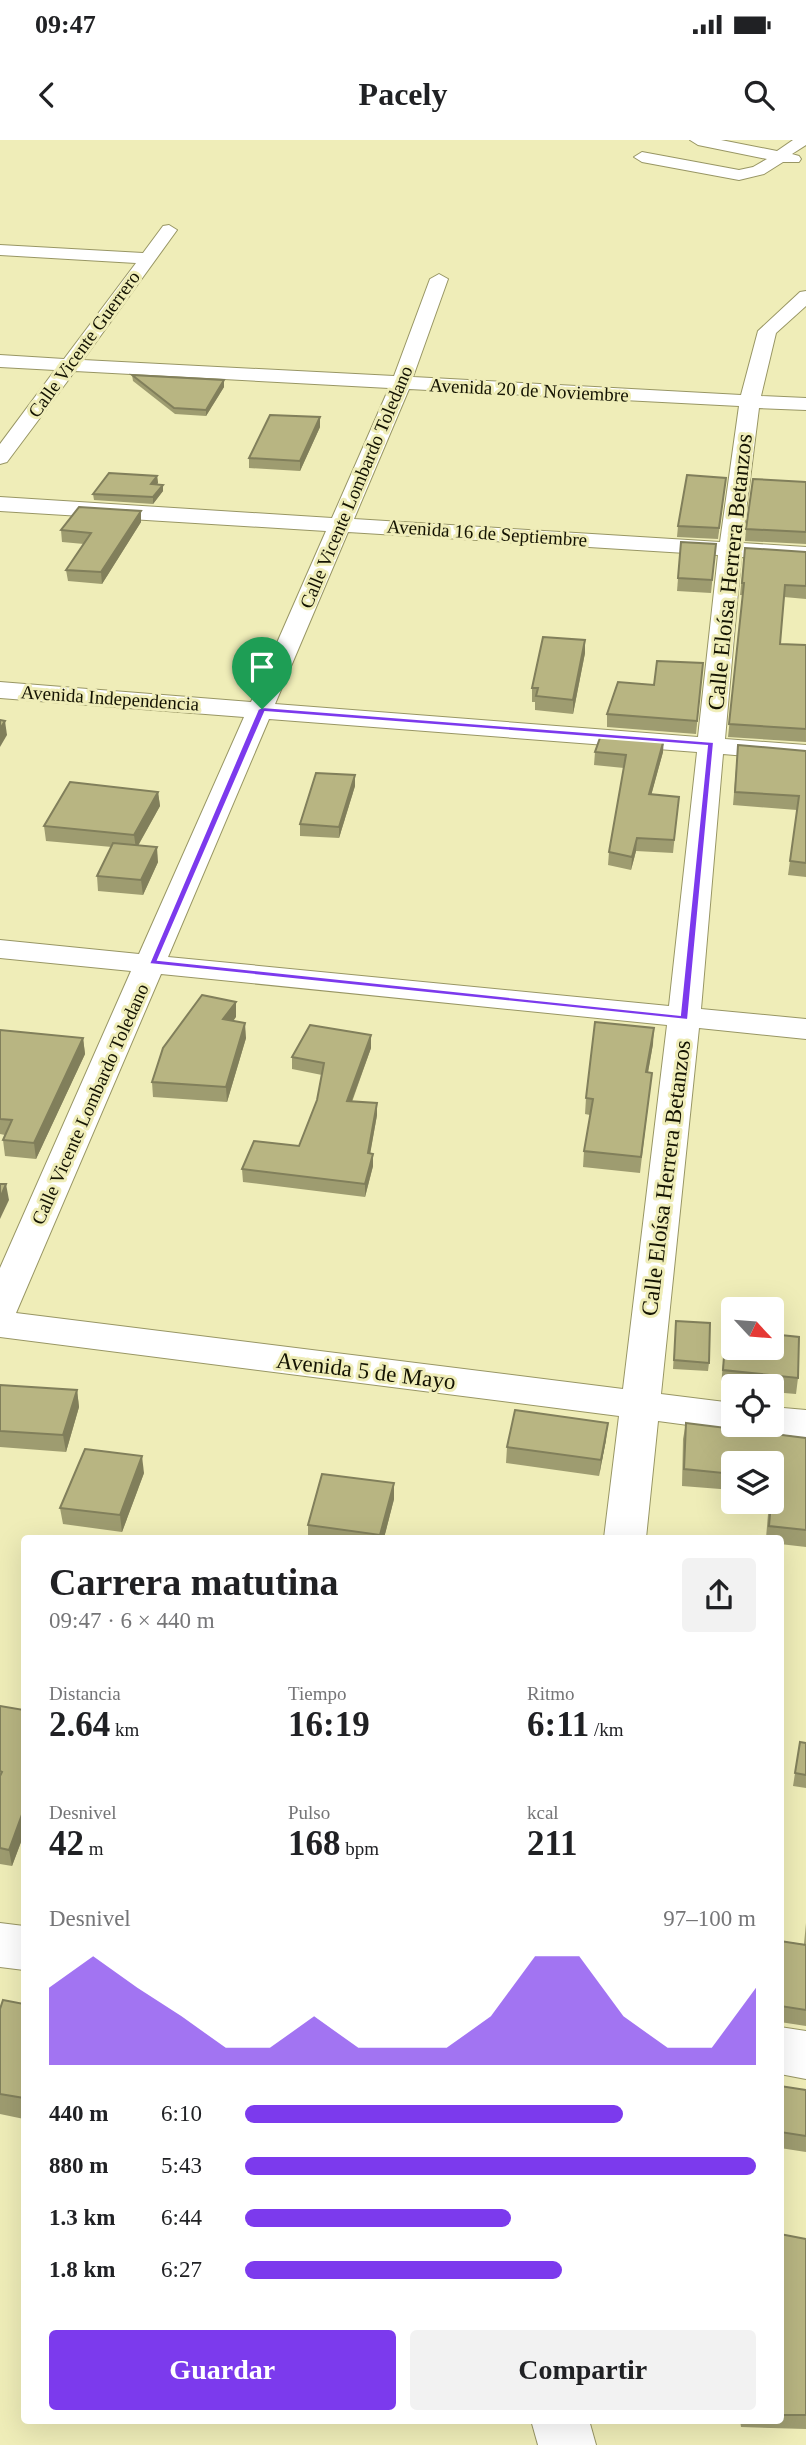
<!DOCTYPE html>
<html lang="es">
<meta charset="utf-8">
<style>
:root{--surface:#fff;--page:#f2f2f2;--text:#202124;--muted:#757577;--accent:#7c3aed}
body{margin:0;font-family:"Times New Roman",serif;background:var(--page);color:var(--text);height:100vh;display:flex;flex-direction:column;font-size:26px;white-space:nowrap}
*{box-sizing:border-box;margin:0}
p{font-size:23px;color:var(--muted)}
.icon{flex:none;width:38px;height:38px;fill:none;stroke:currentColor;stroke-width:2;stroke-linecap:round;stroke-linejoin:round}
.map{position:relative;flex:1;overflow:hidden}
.drawer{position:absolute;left:21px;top:1395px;width:763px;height:889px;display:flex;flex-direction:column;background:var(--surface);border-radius:7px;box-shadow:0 7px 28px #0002}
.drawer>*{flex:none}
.needle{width:46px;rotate:116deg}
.fabs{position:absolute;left:721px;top:1157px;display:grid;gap:14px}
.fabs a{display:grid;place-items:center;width:63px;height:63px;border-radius:7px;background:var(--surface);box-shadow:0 7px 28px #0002;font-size:35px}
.pin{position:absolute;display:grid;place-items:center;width:60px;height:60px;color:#fff;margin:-72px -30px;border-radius:50% 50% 50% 0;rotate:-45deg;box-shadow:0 0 7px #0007}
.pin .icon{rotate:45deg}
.round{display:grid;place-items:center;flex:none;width:74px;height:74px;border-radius:7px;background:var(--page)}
.headline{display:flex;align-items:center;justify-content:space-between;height:119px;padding:0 28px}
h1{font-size:38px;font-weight:600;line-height:52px}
.metrics{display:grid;grid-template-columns:repeat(3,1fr);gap:10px;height:119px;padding:7px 28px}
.metrics div{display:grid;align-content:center}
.metrics b{font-size:35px;font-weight:600}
.metrics small{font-size:19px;font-weight:400}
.metrics p{font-size:19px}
.chart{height:196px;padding:14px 28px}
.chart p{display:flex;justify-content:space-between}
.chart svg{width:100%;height:126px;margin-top:7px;fill:var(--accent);opacity:.7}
.action{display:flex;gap:14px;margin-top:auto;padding:14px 28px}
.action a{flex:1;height:80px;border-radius:7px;background:var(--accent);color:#fff;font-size:28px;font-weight:600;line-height:80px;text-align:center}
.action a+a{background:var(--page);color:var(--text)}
ul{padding:0 28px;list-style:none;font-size:23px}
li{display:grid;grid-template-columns:112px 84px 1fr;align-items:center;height:52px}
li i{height:18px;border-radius:9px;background:var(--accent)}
.status{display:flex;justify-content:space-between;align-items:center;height:49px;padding:0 35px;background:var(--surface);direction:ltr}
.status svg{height:19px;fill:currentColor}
header{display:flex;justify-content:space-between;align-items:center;height:91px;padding:0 28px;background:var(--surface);font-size:32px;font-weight:600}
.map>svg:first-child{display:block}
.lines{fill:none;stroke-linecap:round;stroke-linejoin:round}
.minor-casing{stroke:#989664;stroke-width:2}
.minor{fill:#fff;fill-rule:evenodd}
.wall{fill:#9e9c70}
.shaded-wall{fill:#817f5b}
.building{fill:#b8b582;stroke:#817f5b;stroke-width:2}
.route{fill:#7c3aed;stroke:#fff;stroke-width:2;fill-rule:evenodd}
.labels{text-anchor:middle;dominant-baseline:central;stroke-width:6;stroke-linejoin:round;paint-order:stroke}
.far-street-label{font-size:19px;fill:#141302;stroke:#efedb8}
.street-label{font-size:23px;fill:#141302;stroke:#efedb8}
</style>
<div class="status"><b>09:47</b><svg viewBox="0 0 49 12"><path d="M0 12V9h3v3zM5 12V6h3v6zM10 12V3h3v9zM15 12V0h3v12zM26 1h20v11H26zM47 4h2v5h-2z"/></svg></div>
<header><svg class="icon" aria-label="back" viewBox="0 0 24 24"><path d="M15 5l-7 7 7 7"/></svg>Pacely<svg class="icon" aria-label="search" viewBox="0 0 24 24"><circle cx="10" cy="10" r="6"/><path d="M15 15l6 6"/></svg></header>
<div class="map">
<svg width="806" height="2305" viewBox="0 0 806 2305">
<rect width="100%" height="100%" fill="#efedb8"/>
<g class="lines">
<defs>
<g id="minor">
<path d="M690 0H721L777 11 793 0H806V5L792 14 799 16 801 19 799 22H783L764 34 739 40 642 22 634 17 642 12 739 30 753 27 767 19 698 5Z"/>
<path d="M169 85 177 90 83 220 394 236 430 139 439 134 448 139 413 237 741 255 758 191 800 152 806 151V166L776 193 761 256 806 258V270L759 268 742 403 806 407V421L741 417 725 599 806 605V621L723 614 701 869 806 879V899L699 888 661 1254 733 1263V1284H748L733 1291 658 1281 646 1398H604L619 1276 0 1197V1128L131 831 0 818V800L139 814 244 577 0 558V542L251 562 326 391 0 371V357L332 378 389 248 75 231 7 322 0 324V304L55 230 0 227V215L64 219 136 123 0 115V105L143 113 163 86ZM409 249 739 266 720 402 354 379ZM348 392 718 415 698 597 275 564ZM269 579 697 612 669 866 168 817ZM161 834 667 885 623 1249 16 1173Z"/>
<path d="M772 1267 806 1270V1298L758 1291 754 1284H772Z"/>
<path d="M0 1783 24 1786V1830L0 1827Z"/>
<path d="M780 1887 806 1891V1939L780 1934Z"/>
<path d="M531 2280H589L596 2305H538Z"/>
</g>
</defs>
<use href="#minor" class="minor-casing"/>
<use href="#minor" class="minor"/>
</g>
<g class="wall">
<path d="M132 235 224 240V247L206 276 175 274 133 241Z"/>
<path d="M320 277V287L300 331 249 328V318Z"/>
<path d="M157 336 158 343 157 344 163 345V351L153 364 94 360 93 354Z"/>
<path d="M726 338 718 399 677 397 678 386Z"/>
<path d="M806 342V404L745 401 746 389Z"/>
<path d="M141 371V382L102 444 68 441 66 430 84 404 62 402 61 390Z"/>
<path d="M681 402 716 404 711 453 677 451Z"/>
<path d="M745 408 806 412V459L784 457 780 504 806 505V602L728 597 743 455H740Z"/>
<path d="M585 500V513L573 574 535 570V562H532V548Z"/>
<path d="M703 523 696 594 607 587V574L654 545Z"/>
<path d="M738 605 806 611V737L788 735 797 670 733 665Z"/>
<path d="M595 612H663L651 655 679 657 673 713 636 711 631 730 608 725 609 712 624 628 594 625Z"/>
<path d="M355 635V646L339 698 300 696V684Z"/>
<path d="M158 652 160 666 138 706 158 722 143 755 98 751 97 736 112 707 46 701 44 686Z"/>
<path d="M236 877 233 881 246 898 227 962 153 957 152 942Z"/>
<path d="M0 890 83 898 85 914 36 1019 5 1016 3 1000 5 995 0 994Z"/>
<path d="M653 904 648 933 650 949 640 1033 583 1027 584 1011 590 975 585 974 586 958Z"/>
<path d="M371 908 352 962 377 975 370 1013 373 1026 365 1057 243 1042 242 1029 299 1006 317 960 322 935 292 929V917Z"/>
<path d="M676 1181 709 1223 708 1231 673 1229Z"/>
<path d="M726 1189 798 1238 796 1254 772 1252V1246H733V1248L721 1246Z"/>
<path d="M0 1245 77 1250 79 1267 66 1312 0 1307Z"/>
<path d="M686 1283 806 1298V1407L780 1404V1398H766L769 1362H772V1323H733V1350L682 1346 683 1299Z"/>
<path d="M606 1300 599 1336 506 1323 507 1307Z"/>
<path d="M144 1333 122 1392 63 1384 60 1368Z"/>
<path d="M394 1343V1359L384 1398H308V1385Z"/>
<path d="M0 1566 24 1570V1694L12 1726 0 1724Z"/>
<path d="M800 1602 806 1603V1648L793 1646Z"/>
<path d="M806 1783V1886L780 1882V1801L804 1804Z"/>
<path d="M24 1864V1979L0 1974V1869Z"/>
<path d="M780 1946 806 1950V2012L780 2008Z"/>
<path d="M780 2094 806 2099V2289L741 2287 740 2280H780Z"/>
</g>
<g class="shaded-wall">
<path d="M224 240V247L206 276V270Z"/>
<path d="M320 277V287L300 331V321Z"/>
<path d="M157 336 158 343 152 350 151 344Z"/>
<path d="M163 345V351L153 364V357Z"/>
<path d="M141 371V382L102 444 101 432Z"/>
<path d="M585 500V513L573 574V560Z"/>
<path d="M5 581 7 595 0 607V589Z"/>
<path d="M664 599 663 612 648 667 649 654Z"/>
<path d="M355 635V646L339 698V687Z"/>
<path d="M158 652 160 666 136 709 134 695Z"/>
<path d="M637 698 636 711 631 730 632 717Z"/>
<path d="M157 707 158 722 143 755 141 740Z"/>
<path d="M236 862V877L224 893 223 879Z"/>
<path d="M245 883 246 898 227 962 226 947Z"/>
<path d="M654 888 653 904 645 948 646 932Z"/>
<path d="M371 895V908L347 974V961Z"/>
<path d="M83 898 85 914 36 1019 34 1003Z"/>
<path d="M377 963V975L368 1026V1013Z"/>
<path d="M373 1014V1026L365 1057V1044Z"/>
<path d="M6 1044 9 1060 0 1079V1058Z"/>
<path d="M77 1250 79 1267 66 1312 63 1295Z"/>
<path d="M608 1283 606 1300 599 1336 601 1320Z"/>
<path d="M142 1316 144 1333 122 1392 120 1375Z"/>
<path d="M394 1343V1359L384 1398H380Z"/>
<path d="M24 1669V1694L12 1726 9 1710Z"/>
</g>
<g class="building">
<path d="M132 235 224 240 206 270 174 268Z"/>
<path d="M270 275 320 277 300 321 249 318Z"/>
<path d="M109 333 157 336 151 344 163 345 153 357 93 354Z"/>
<path d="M687 335 726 338 719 388 678 386Z"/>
<path d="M753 339 806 342V392L746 389Z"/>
<path d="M79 367 141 371 101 432 66 430 91 393 61 390Z"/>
<path d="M681 402 716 404 712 440 678 438Z"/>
<path d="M745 408 806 412V446L785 445 780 504 806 505V589L729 584 744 443H742Z"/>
<path d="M543 497 585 500 573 560 536 556 538 548H532Z"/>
<path d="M657 521 703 523 697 581 607 574 618 542 654 545Z"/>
<path d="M0 580 5 581 0 589Z"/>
<path d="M601 595 664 599 649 654 679 657 674 700 637 698 632 717 609 712 626 615 595 612Z"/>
<path d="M738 605 806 611V723L790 721 799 656 735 652Z"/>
<path d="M316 633 355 635 339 687 300 684Z"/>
<path d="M70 642 158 652 134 695 44 686Z"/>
<path d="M113 703 157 707 141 740 97 736Z"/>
<path d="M202 855 236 862 223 879 245 883 226 947 152 942 163 908Z"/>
<path d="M595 882 654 888 646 932 652 933 641 1017 584 1011 593 959 586 958Z"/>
<path d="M310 885 371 895 347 961 377 963 368 1013 373 1014 365 1044 242 1029 254 1001 299 1006 317 960 324 923 292 917Z"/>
<path d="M0 890 83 898 34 1003 3 1000 12 980 0 979Z"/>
<path d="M0 1044H6L0 1058Z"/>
<path d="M676 1181 710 1183 709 1223 674 1220Z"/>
<path d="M726 1189 733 1190V1208H772V1194L799 1197 798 1238 723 1230Z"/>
<path d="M0 1245 77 1250 63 1295 0 1291Z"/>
<path d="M515 1270 608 1283 601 1320 507 1307Z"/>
<path d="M686 1283 806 1298V1390L769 1386 771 1362H772V1323H733V1334L684 1329Z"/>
<path d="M85 1309 142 1316 120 1375 60 1368Z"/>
<path d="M322 1334 394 1343 380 1395 308 1385Z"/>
<path d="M0 1566 24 1570V1669L9 1710 0 1708V1636L2 1632 0 1631Z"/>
<path d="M800 1602 806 1603V1635L795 1633Z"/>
<path d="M780 1801 806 1805V1870L780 1866Z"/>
<path d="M3 1860 24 1864V1958L0 1954V1869Z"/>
<path d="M780 1946 806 1950V1996L780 1992Z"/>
<path d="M780 2094 806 2099V2275H780Z"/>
</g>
<path class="route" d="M262 567 714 602 688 880 149 824 258 569ZM265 572 707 606 680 875 158 820Z"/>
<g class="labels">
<g class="far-street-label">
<text transform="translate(84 204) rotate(-54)">Calle Vicente Guerrero</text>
<text transform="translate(529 250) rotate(3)">Avenida 20 de Noviembre</text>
<text transform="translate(356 347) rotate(-67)">Calle Vicente Lombardo Toledano</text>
<text transform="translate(487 393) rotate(4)">Avenida 16 de Septiembre</text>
<text transform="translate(110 558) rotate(4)">Avenida Independencia</text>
<text transform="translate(90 964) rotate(-66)">Calle Vicente Lombardo Toledano</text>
</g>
<g class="street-label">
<text transform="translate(730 432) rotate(-84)">Calle Eloísa Herrera Betanzos</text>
<text transform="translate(666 1038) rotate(-83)">Calle Eloísa Herrera Betanzos</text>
<text transform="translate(366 1231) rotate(7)">Avenida 5 de Mayo</text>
</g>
</g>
</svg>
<div class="fabs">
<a><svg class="needle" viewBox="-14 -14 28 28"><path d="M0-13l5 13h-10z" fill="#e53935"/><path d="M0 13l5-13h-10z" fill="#757577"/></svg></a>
<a><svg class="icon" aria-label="locate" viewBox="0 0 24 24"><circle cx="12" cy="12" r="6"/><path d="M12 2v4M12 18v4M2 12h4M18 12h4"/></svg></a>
<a><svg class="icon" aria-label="layers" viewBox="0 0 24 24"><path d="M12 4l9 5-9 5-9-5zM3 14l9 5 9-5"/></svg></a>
</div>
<div class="pin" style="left:262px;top:569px;background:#1e9e55"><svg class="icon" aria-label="arrive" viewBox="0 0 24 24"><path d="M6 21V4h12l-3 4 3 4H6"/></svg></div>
<section class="drawer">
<div class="headline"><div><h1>Carrera matutina</h1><p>09:47 · 6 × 440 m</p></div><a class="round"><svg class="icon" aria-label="share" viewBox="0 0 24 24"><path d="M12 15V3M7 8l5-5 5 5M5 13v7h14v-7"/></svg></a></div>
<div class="metrics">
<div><p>Distancia</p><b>2.64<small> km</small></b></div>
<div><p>Tiempo</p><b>16:19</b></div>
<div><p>Ritmo</p><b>6:11<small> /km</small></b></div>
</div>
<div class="metrics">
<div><p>Desnivel</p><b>42<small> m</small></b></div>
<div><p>Pulso</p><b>168<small> bpm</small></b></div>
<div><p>kcal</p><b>211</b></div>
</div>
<div class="chart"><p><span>Desnivel</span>97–100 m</p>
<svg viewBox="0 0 160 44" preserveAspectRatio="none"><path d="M0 44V17L10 6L20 17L30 27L40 38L50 38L60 27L70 38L80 38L90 38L100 27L110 6L120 6L130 27L140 38L150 38L160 17V44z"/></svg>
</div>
<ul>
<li><b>440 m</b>6:10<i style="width:74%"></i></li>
<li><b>880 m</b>5:43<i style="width:100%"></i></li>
<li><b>1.3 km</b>6:44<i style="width:52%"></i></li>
<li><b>1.8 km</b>6:27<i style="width:62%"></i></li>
</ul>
<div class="action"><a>Guardar</a><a>Compartir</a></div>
</section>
</div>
